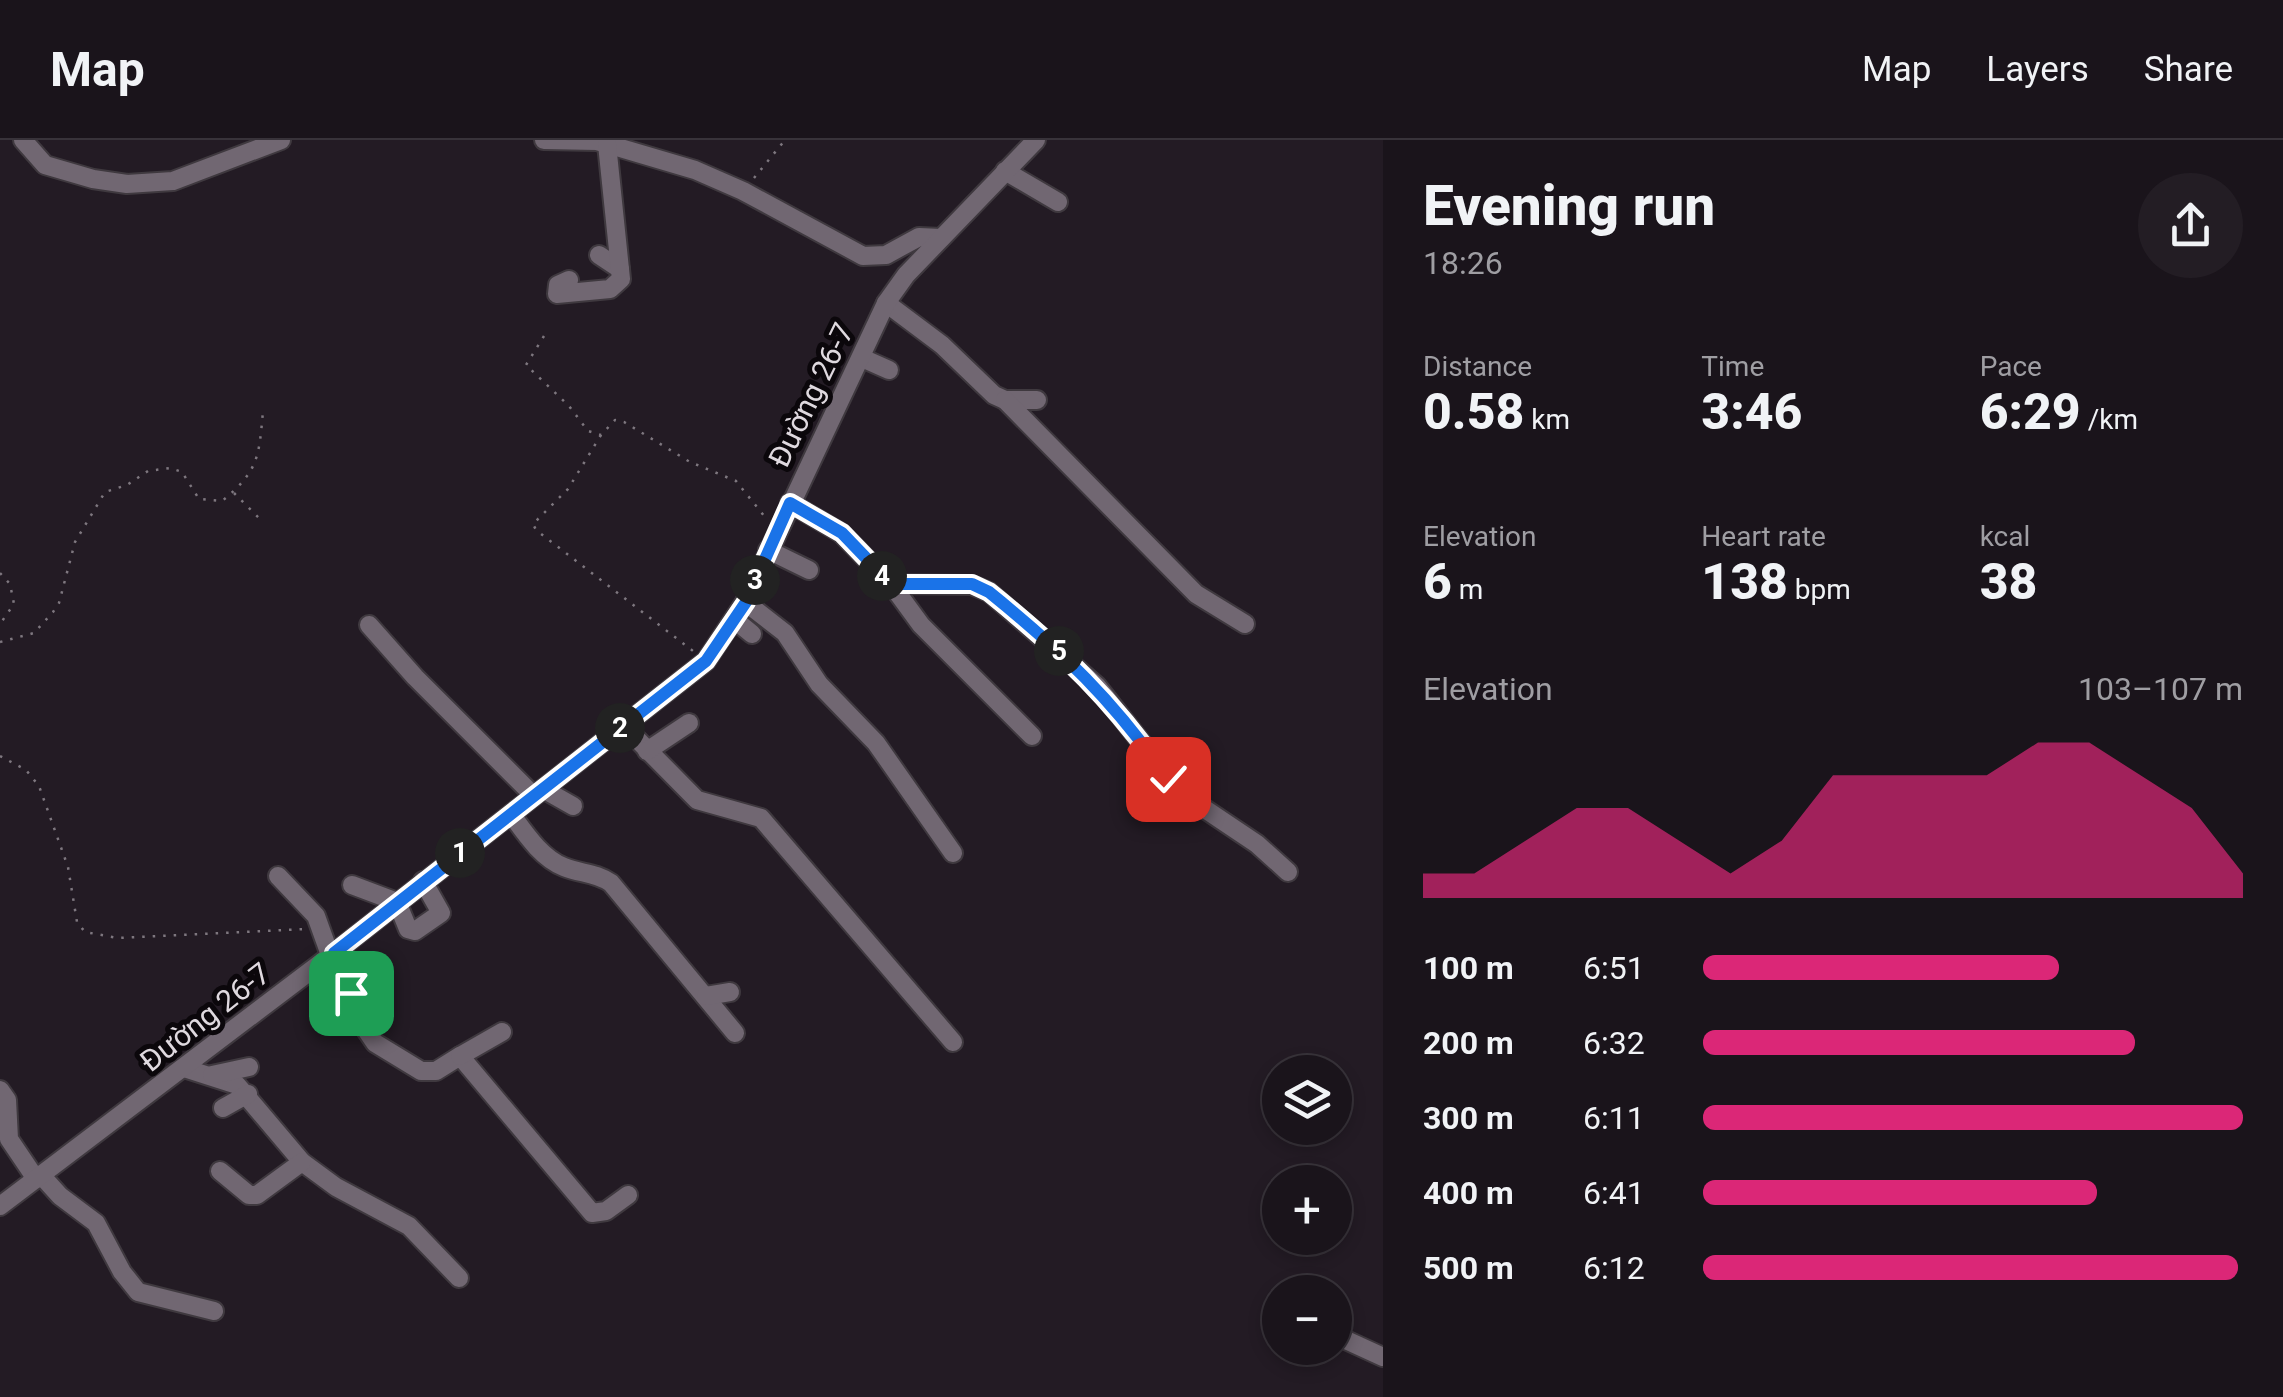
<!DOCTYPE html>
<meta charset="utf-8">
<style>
:root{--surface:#1a141b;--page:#231d24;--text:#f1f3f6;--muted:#9f9ea3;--line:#38333a;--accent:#db2777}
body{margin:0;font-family:Roboto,sans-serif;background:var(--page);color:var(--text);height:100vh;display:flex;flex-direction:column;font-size:38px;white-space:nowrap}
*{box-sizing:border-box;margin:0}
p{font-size:32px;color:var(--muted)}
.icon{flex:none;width:55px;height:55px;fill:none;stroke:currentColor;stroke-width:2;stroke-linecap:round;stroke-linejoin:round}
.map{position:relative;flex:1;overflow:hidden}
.panel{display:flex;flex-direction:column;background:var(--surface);width:900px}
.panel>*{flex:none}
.controls{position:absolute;left:1262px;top:915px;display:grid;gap:20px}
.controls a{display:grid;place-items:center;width:90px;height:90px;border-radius:50%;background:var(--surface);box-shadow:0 5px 15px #0003,0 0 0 2px var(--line);font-size:50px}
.pin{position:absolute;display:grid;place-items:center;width:85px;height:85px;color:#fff;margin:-42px;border-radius:20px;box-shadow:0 5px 15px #0006}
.km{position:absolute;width:50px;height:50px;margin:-25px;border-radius:50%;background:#222;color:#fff;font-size:28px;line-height:50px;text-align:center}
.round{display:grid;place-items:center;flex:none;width:105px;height:105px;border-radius:52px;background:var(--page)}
.headline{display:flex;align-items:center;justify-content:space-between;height:170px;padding:0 40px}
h1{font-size:55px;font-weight:800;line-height:75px}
.stats{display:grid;grid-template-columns:repeat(3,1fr);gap:15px;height:170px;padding:10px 40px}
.stats div{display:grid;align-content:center}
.stats b{font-size:50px;font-weight:800}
.stats small{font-size:28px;font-weight:400}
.stats p{font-size:28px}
.chart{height:280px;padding:20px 40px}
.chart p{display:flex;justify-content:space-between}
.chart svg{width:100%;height:180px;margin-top:10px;fill:var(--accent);opacity:.7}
ul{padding:0 40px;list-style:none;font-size:32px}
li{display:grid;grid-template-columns:160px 120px 1fr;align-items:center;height:75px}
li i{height:25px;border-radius:12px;background:var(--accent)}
header{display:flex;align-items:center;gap:60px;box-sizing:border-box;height:140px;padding:0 50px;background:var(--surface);border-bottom:2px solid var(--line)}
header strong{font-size:48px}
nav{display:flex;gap:55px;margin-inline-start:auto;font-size:35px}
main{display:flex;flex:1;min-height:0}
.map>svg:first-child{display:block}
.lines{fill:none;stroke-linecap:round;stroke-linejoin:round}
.minor-casing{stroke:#3f393f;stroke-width:22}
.path{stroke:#7e777f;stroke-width:2.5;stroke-dasharray:2.5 8;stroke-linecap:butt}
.minor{stroke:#716772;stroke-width:18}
.route-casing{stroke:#fff;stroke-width:20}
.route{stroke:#1a73e8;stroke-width:12}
.labels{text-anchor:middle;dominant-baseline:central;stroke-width:10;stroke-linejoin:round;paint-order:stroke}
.street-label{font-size:30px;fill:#dfd9df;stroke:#0b070b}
</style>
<header>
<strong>Map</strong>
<nav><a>Map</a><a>Layers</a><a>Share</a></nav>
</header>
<main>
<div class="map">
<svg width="1383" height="1257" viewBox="0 0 1383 1257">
<rect width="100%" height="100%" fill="#231b24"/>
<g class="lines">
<defs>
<g id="minor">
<path d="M23 0 45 25 93 39 127 44 173 41 281 0"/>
<path d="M544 0 597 1 695 30 743 51 863 116 886 115 919 97 941 98"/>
<path d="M1005 31 1058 62"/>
<path d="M599 115 620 129"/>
<path d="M569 140 558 145 557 154 610 149 621 139 607 4"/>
<path d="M886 163 942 205 994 255 1005 260H1037"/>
<path d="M862 218 889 230"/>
<path d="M1005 260 1196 454 1245 484"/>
<path d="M790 363 841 393 891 444 972 445 989 452 1097 546 1181 653 1257 704 1288 732"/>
<path d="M768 410 809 430"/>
<path d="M891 444 921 485 1032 596"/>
<path d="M745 462 785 493 819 544 876 603 953 713"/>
<path d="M735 480 752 494"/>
<path d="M369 485 415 537 534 656"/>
<path d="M623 585 697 660 761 678 953 902"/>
<path d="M647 611 689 583"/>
<path d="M543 649 573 666"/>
<path d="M511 674C525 693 541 718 564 727 581 734 595 732 611 743L735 893"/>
<path d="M278 736 316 776 330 815"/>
<path d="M352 745 397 762 408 789 415 791 441 773 423 741"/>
<path d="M334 813 364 887 375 903 421 931H436L460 916 592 1073 606 1071 628 1055"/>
<path d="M706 856 730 852"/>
<path d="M460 916 502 892"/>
<path d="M184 928 237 945 302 1022 336 1047 409 1086 459 1138"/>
<path d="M212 935 249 927"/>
<path d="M0 950 7 960 9 999 36 1039"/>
<path d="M223 968 248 954"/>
<path d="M220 1031 249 1055H257L302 1022"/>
<path d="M41 1035 60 1056 96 1083 122 1132 138 1152 214 1171"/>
<path d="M0 1066 334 813 706 521 745 462 886 163 906 135 1036 0"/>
<path d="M1335 1195 1383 1217"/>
</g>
</defs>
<use href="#minor" class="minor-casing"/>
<g class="path">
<path d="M754 38 785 0"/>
<path d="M544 196 526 225 569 266 588 291 601 295 615 280 624 282 690 322 736 341 765 377"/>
<path d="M601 295 568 349 533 384 536 390 693 511"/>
<path d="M234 353 259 378"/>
<path d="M0 433 10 444 14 464 0 484"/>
<path d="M0 502 34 493 53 472 59 463 75 402 105 352 127 345 148 331 170 328 182 332 199 359 222 361C259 331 259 316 263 271"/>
<path d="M0 616 26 630 39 646 68 727 77 782 85 792 118 798 306 789"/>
</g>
<use href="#minor" class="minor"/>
</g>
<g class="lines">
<defs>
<path id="route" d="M351 853 334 813 706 521 746 462 790 363 842 393 891 444H972L989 452C1062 511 1114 561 1168 639"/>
</defs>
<use href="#route" class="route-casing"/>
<use href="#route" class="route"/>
</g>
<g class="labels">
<g class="street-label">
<text transform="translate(811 255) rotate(-64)">Đường 26-7</text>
<text transform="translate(205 877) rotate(-38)">Đường 26-7</text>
</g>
</g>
</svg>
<div class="controls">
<a><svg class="icon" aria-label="layers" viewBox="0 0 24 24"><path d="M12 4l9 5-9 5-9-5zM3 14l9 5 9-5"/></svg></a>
<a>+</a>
<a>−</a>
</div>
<div class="pin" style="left:351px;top:853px;background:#1e9e55"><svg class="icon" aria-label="arrive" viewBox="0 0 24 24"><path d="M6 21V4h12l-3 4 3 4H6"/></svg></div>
<div class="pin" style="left:1168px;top:639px;background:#d93025"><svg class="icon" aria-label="check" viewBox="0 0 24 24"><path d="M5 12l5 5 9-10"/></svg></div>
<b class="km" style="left:460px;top:713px">1</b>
<b class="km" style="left:620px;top:588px">2</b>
<b class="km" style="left:755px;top:440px">3</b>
<b class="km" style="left:882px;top:436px">4</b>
<b class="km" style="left:1059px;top:511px">5</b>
</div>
<section class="panel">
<div class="headline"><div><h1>Evening run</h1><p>18:26</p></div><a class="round"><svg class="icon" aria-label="share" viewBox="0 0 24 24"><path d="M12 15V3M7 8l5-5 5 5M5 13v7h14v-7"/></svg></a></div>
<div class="stats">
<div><p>Distance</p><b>0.58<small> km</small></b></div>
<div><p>Time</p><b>3:46</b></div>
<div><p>Pace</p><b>6:29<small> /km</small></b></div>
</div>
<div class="stats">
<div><p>Elevation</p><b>6<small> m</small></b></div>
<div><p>Heart rate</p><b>138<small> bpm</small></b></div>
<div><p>kcal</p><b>38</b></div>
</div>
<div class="chart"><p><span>Elevation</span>103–107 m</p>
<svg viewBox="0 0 160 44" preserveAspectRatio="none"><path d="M0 44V38L10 38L20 30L30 22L40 22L50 30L60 38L70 30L80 14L90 14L100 14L110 14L120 6L130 6L140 14L150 22L160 38V44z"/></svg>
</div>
<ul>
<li><b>100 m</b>6:51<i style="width:66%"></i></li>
<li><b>200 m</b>6:32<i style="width:80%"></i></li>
<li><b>300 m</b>6:11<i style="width:100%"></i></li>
<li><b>400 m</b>6:41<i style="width:73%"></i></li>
<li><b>500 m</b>6:12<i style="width:99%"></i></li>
</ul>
</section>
</main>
